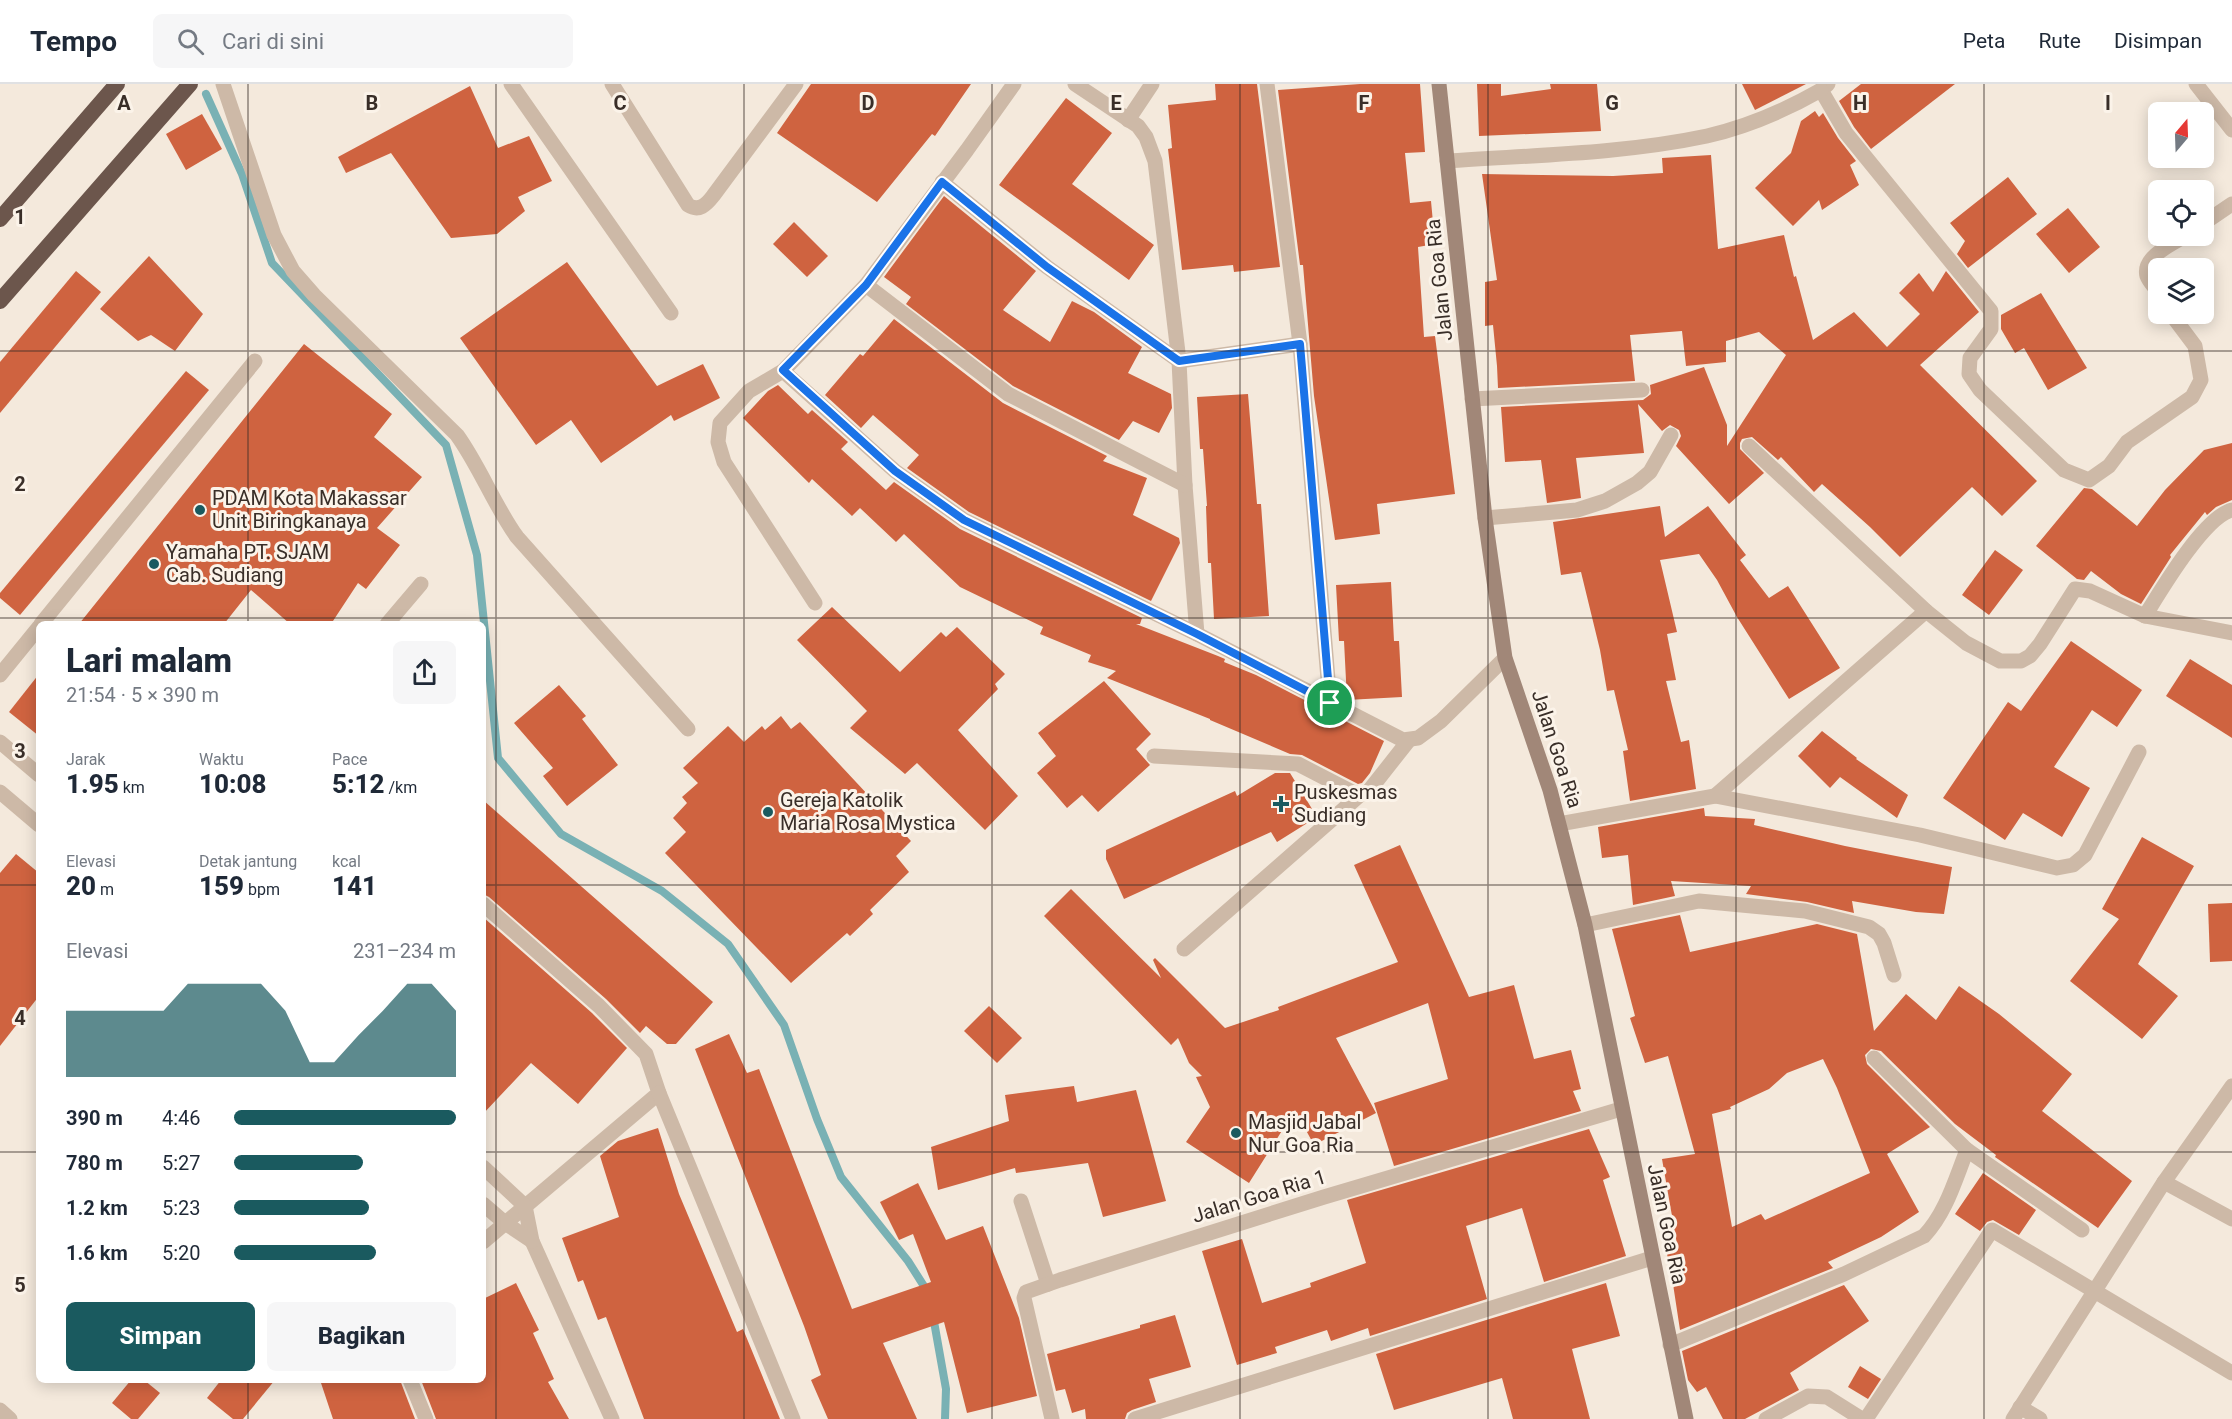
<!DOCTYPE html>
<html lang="id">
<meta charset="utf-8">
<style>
:root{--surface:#fff;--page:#f6f6f7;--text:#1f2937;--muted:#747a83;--line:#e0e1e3;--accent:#1a5a5f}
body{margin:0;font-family:Roboto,sans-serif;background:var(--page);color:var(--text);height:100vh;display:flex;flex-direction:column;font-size:22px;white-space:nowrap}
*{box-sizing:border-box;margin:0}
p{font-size:20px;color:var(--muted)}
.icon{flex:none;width:33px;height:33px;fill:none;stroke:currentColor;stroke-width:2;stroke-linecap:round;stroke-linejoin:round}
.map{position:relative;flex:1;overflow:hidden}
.details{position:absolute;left:36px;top:537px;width:450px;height:762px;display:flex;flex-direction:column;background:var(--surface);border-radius:9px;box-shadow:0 3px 15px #0003}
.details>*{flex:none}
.needle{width:39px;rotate:19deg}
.buttons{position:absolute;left:2148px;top:18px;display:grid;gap:12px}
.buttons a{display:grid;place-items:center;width:66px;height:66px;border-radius:9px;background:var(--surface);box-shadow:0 3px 15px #0003;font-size:30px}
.pin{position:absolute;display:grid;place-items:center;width:51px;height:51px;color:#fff;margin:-26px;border:3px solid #fff;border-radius:50%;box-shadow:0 2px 6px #0007}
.round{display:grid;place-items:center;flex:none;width:63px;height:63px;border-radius:9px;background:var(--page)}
.head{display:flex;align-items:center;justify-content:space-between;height:102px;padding:0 30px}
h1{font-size:33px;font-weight:800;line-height:45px}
.stats{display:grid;grid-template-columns:repeat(3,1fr);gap:9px;height:102px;padding:6px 30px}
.stats div{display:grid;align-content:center}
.stats b{font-size:26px;font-weight:800}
.stats small{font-size:16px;font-weight:400}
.stats p{font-size:16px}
.chart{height:168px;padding:12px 30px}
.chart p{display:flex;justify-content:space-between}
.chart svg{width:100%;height:108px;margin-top:6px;fill:var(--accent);opacity:.7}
.primary-button{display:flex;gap:12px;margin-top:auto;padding:12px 30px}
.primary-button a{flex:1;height:69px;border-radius:9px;background:var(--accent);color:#fff;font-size:24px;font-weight:800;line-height:69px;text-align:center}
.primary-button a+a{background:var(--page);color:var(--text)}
ul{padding:0 30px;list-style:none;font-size:20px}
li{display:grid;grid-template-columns:96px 72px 1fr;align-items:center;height:45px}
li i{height:15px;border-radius:8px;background:var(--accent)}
header{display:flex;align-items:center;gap:36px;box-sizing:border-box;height:84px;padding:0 30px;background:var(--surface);border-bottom:2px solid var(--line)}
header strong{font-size:28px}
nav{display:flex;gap:33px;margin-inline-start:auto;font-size:21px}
.search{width:420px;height:54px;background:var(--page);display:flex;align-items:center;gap:15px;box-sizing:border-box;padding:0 21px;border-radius:9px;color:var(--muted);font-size:22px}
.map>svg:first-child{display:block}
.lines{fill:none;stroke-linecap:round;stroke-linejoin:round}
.stream{stroke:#79b1b4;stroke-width:8}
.building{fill:#cf6340;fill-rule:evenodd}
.service{stroke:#cdb9a7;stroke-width:15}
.minor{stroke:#cdb9a7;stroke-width:15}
.secondary{stroke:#a18778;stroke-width:15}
.trunk{stroke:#6c564c;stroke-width:16}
.route-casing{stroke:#fff;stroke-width:12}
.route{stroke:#1a73e8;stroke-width:8}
.grid{fill:none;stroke:#392e28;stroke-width:1.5;stroke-opacity:0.55}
.poi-dot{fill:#1a5a5f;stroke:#fbf3e9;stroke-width:2}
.labels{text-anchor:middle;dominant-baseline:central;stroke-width:6;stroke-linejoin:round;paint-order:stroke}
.street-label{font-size:20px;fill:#392e28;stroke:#fbf3e9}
.poi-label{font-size:20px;fill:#392e28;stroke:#fbf3e9;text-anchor:start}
.grid-label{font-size:20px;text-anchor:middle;font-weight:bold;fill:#392e28;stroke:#fbf3e9;stroke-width:6;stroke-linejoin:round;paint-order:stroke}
</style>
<header>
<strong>Tempo</strong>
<div class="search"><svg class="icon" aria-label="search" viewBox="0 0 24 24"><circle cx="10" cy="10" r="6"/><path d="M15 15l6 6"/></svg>Cari di sini</div>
<nav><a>Peta</a><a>Rute</a><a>Disimpan</a></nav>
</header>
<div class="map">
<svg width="2232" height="1335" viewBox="0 0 2232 1335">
<rect width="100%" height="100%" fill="#f4e9dc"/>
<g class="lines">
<g class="stream">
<path d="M206 10 242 90 272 179 446 361 477 471 498 674 561 750 662 807 728 860 784 941 817 1035 841 1093 908 1177 929 1210"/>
<path d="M933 1232 946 1305 945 1335"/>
</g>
</g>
<g class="building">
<path d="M811 0H971L935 52 932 50 877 118 777 49Z"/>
<path d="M1215 0H1257L1280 183 1234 188 1233 181 1182 186 1168 65 1172 64 1168 21 1216 16Z"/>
<path d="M1360 0H1420L1425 68 1405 69 1410 119 1431 117 1435 160 1418 163 1424 253 1435 252 1455 410 1377 420 1380 450 1335 456 1314 312 1303 181H1300L1278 6Z"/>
<path d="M1477 0H1501V12L1551 5 1550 0H1597L1601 47 1479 52Z"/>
<path d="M1742 0H1806L1755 26Z"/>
<path d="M1861 0H1955L1871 65 1854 43 1839 17Z"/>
<path d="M470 2 498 64 529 52 552 97 518 113 525 127 497 150 451 154 391 69 346 89 338 73Z"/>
<path d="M1066 14 1112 49 1072 100 1154 161 1129 196 999 101Z"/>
<path d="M1815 27 1819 33 1823 29 1838 54 1856 77 1850 81 1859 101 1822 126 1819 116 1793 142 1755 104 1791 69 1801 37Z"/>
<path d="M202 30 222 65 186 86 166 50Z"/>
<path d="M1711 71 1718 165 1784 151 1794 193 1796 192 1813 256 1854 228 1887 263 1920 230 1899 209 1919 189 1933 208 1946 187 1979 228 1920 281 2037 397 2002 432 1972 403 1900 473 1870 443 1822 400 1814 408 1781 373 1778 376 1752 353 1742 355 1740 359V365L1764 389 1729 420 1676 362 1681 352 1679 346 1670 341 1662 347 1638 320 1644 369 1576 374 1581 414 1547 419 1541 376 1505 378 1501 323 1643 316 1651 310 1650 301 1704 283 1727 341V362L1786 271 1759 248 1726 257V278L1686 282 1682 247 1630 251 1635 297 1498 304 1497 282 1493 241 1485 242V198L1497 196 1482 90 1613 92 1663 89 1662 74Z"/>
<path d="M2008 93 2037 130 1968 184 1957 170 1965 157 1950 139Z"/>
<path d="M944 112 1036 187 1003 226 1050 258 1072 217 1094 228 1142 263 1128 289 1171 310 1172 324 1159 349 1133 337 1119 356 1013 302 906 220 911 213 884 193Z"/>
<path d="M2068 124 2100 163 2069 189 2036 150Z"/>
<path d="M794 138 828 172 807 193 773 160Z"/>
<path d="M149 172 203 230 175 267 151 251 138 257 100 225Z"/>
<path d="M567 178 657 302 703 280 720 314 674 337 671 331 601 379 571 336 536 361 460 254Z"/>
<path d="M76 187 101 208 0 329V278Z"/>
<path d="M2041 209 2087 284 2048 306 2024 264 2015 269 2001 245V231Z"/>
<path d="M894 235 1003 319 1107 372 1103 377 1147 394 1133 431 1179 454 1180 459 1151 517 969 428 907 384 919 371 873 331 861 344 825 311 860 270 863 272Z"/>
<path d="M304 260 392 330 374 353 422 393 377 444 400 461 366 505 358 499 331 540H290L251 506 224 540H79Z"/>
<path d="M186 287 209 306 20 531 0 514V509Z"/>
<path d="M778 301 808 330 812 326 848 358 841 365 886 406 894 398 960 445 1142 534 1140 540H1136L1218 572 1225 575 1224 578 1256 591 1384 657 1370 689 1362 699 1358 700 1302 671 1290 670 1210 636V635L1107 594 1116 587 1088 578 1091 571 1040 550 1043 543 960 503 904 450 896 458 860 424 852 432 812 395 809 399 743 334 768 307Z"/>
<path d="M1248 310 1257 420H1261L1269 532 1214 535 1211 479H1208L1206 422H1207L1203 365H1200L1197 313Z"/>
<path d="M2232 359V416L2216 423 2207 431 2205 428 2170 471 2171 473 2141 520 2121 510 2091 487 2084 496 2077 495 2036 462 2084 404 2092 405 2137 442 2165 406 2204 366Z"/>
<path d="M1660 422 1665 453 1708 422 1746 471 1740 476 1769 514 1788 502 1840 584 1789 615 1737 533 1717 496 1699 470 1660 476 1677 548 1667 550 1676 596 1666 597 1681 658 1689 656 1696 705 1630 717 1623 667 1628 666 1614 606 1607 607 1600 566 1581 488 1561 491 1553 438Z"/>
<path d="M1995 466 2023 486 1989 531 1962 511Z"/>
<path d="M1391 498 1394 557H1399L1402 613 1347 616 1344 557H1339L1336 501Z"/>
<path d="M832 523 900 588 941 548 946 553 957 543 1005 590 995 600 998 605 958 646 1018 712 985 746 917 679 905 690 850 644 867 627 797 556Z"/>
<path d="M2071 557 2142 606 2117 643 2092 626 2054 683 2090 704 2062 753 2023 729 2005 756 1943 714 2008 618 2021 627Z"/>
<path d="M2190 575 2232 601V654L2166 612Z"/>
<path d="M39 590V652L9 628Z"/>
<path d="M1104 597 1151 650 1136 665 1150 681 1098 728 1082 711 1067 724 1037 689 1056 672 1038 649Z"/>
<path d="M559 601 586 632 582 635 618 681 567 722 543 692 553 684 514 639Z"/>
<path d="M781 632 791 645 800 638 911 757 896 772 909 788 870 826 873 830 850 852 847 849 791 899 665 769 686 748 673 734 687 719 682 713 698 699 683 684 728 642 744 658 762 642 765 646Z"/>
<path d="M1822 647 1857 674 1856 675 1908 711 1897 734 1840 693 1830 704 1798 672Z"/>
<path d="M1275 689H1290L1317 733 1277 758 1271 748 1124 815 1106 775V766L1235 707 1237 712Z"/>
<path d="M483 716 713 918 676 960H667L646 942 640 949 606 915 489 813 483 810Z"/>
<path d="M1704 724 1705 732 1755 735 1754 741 1845 762 1952 783 1944 830 1916 828 1852 817 1854 829 1807 818 1746 810 1751 802 1671 797 1675 812 1633 821 1628 771 1602 774 1598 743Z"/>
<path d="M2142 753 2194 782 2138 880 2178 912 2142 955 2070 897 2119 835 2102 825Z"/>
<path d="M1400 761 1469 913 1514 901 1534 975 1571 966 1581 1005 1573 1007 1581 1027 1394 1082 1374 1019 1448 995 1428 919 1336 954 1376 1029 1314 1061 1295 1026 1249 1099 1186 1058 1210 1023 1196 993 1202 992 1189 979 1178 954 1171 961 1044 832 1071 805 1161 894 1153 876 1155 874 1225 944 1279 926 1278 923 1398 878 1354 781Z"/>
<path d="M16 770 39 789V912L0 962V789Z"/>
<path d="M2232 819V877L2210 878 2208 820Z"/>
<path d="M1680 831 1690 868 1817 840 1857 850 1874 947 1906 910 1936 936 1959 902 1999 930 2072 990 2042 1027 2132 1097 2098 1144 1995 1073 1996 1071 1955 1040 1881 967 1871 965 1865 971 1867 980 1930 1043 1887 1070 1919 1128 1881 1153 1828 1178 1833 1184 1680 1246 1673 1200 1667 1170 1678 1166 1662 1075 1695 1070 1668 972 1645 979 1630 934 1635 932 1612 845ZM1823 975 1837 1004 1870 1089 1765 1136 1761 1130 1732 1143 1712 1030 1731 1025 1730 1023 1769 1005 1787 989Z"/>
<path d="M483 833 592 929 627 964 578 1020 531 979 483 1030Z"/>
<path d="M989 922 1022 954 997 979 964 947Z"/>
<path d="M729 950 747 989 759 985 852 1225 931 1198 913 1150 899 1156 880 1118 918 1099 946 1156 983 1142 1019 1234 1037 1312 967 1329 944 1238 883 1259 917 1335H828L811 1296 821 1291 804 1242 695 965Z"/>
<path d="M1074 1002 1077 1018 1136 1006 1166 1117 1103 1133 1088 1079 1016 1089 1015 1084 938 1106 931 1063 1009 1037 1005 1011Z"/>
<path d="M658 1044 679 1110 737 1248 743 1245 780 1335H644L606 1233 598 1236 583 1196 578 1198 562 1154 619 1133 600 1072 618 1057Z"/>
<path d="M1589 1045 1610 1093 1603 1096 1626 1172 1544 1198 1522 1124 1466 1142 1487 1215 1370 1252 1368 1244 1331 1257 1327 1246 1275 1263 1277 1269 1237 1281 1202 1167 1242 1155 1262 1219 1311 1203 1310 1199 1366 1179 1347 1116Z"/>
<path d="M1983 1089 2036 1126 2019 1151 1993 1136 1987 1138 1980 1147 1955 1130Z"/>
<path d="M516 1199 539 1246 533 1249 554 1295 548 1298 569 1335H436L421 1296H483V1215Z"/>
<path d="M1606 1199 1620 1252 1572 1265 1590 1335H1513L1502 1294 1394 1326 1376 1270Z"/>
<path d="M1844 1201 1869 1237 1790 1289 1799 1306 1745 1335H1723L1706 1303 1697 1308 1688 1296 1682 1267Z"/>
<path d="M1175 1231 1191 1283 1149 1295 1156 1318 1132 1326 1127 1329 1125 1335H1086L1085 1325 1072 1329 1065 1305 1056 1307 1047 1270 1140 1244V1241Z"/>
<path d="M1860 1282 1881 1295 1868 1315 1848 1303Z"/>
<path d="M131 1296H144L160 1309 138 1335H131L112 1319Z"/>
<path d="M221 1296H275L243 1335H233L207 1314Z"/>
<path d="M320 1296H400L415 1335H333Z"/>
</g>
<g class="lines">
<g class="service">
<path d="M223 0 274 151 293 187 314 211 457 351C480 383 494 421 517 453L688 645"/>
<path d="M511 0 671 229"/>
<path d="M612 0 688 121C699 128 706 121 713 112L796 0"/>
<path d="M41 540 255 277"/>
<path d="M0 591 39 543"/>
<path d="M0 1326 10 1335"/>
</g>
<g class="minor">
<path d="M1075 0 1138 42 1146 53 1155 77 1179 277 1185 401 1197 550"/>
<path d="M1267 0 1300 260 1330 619"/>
<path d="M1828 0 1821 6 1846 49 1991 227V245L1970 274 1969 290 1980 306 2064 386 2089 396 2109 382 2127 358 2192 313 2201 296 2195 262 2171 230"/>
<path d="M2196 0 2232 46"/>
<path d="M1128 36 1152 0"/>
<path d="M1447 77C1533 71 1622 70 1707 52 1746 43 1786 26 1821 6"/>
<path d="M942 98 1047 183 1179 277 1300 260"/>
<path d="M2204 139 2232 120"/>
<path d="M866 201 1008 310 1185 401"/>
<path d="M2158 208C2155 203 2149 198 2147 192 2142 173 2172 160 2185 152"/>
<path d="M783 287 895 387 964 436 1197 550 1403 656 1418 654 1441 637 1505 574"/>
<path d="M1472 315 1642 306"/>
<path d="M1749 362 1926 527 1966 559 2000 577H2021L2030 572 2040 560 2075 505 2090 507 2145 532 2232 549"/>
<path d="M1485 434 1577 426 1605 417 1637 399 1650 388 1671 351"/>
<path d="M815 519 724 378 718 358 720 339 749 307 783 287 866 201 967 66 1014 0"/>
<path d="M2145 532C2161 506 2204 433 2232 426"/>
<path d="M387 540 421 500"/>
<path d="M0 658 39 691"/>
<path d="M1154 672 1298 680 1354 709 1361 710 1368 708 1409 656"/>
<path d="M0 708 39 741"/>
<path d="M1715 712 1926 527"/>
<path d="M1559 740 1715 712 1920 751 2057 784 2073 781 2085 771 2139 668"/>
<path d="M483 820 599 922 646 970 659 1009 483 1158"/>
<path d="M1585 841 1699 817 1805 827 1869 843 1879 850 1884 859 1894 891"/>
<path d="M1184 865 1361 710"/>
<path d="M1874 974 1967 1066 2082 1146"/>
<path d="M659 1009 793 1335"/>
<path d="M483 1083 525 1122 532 1157 612 1335"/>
<path d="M2164 1098 2232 1135"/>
<path d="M1021 1117 1048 1200"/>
<path d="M483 1120 505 1139 532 1157"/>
<path d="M1670 1261 1844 1190 1924 1152C1946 1129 1955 1096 1967 1066"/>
<path d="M410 1296 426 1335"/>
<path d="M2020 1323 2040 1335"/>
<path d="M1052 1335 1024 1214 1026 1208 1060 1196 1324 1113 1621 1025"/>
<path d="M1135 1335 1652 1174"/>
<path d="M1766 1335 1808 1312 1827 1313 1862 1335"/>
<path d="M1866 1335 1992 1146 2232 1289"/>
<path d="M2013 1335 2164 1098 2232 1002"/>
</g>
<path class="secondary" d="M1439 0 1485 434 1505 574 1550 706 1585 841 1686 1335"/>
<g class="trunk">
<path d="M0 135 117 0"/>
<path d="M0 217 190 0"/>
</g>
</g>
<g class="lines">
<defs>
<path id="route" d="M942 98 1047 183 1179 277 1300 260 1330 619 1197 550 964 436 895 387 783 286 866 201Z"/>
</defs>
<use href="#route" class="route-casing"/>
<use href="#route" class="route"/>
</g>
<path class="grid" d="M248 0V540M496 0V1335M744 0V1335M992 0V1335M1240 0V1335M1488 0V1335M1736 0V1335M1984 0V1335M0 267H2232M0 534H2232M0 801H39M483 801H2232M0 1068H39M483 1068H2232M248 1296V1335"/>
<g class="poi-dot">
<circle cx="200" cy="426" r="6"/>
<circle cx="154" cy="480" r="6"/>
<path d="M1278 711h6v6h6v6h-6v6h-6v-6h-6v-6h6z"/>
<circle cx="768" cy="728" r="6"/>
<circle cx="1236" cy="1049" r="6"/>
</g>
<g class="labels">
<g class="street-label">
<text transform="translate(1439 196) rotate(-96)">Jalan Goa Ria</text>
<text transform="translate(1557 665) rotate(72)">Jalan Goa Ria</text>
<text transform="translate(1259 1112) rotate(-17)">Jalan Goa Ria 1</text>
<text transform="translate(1667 1140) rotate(78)">Jalan Goa Ria</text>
</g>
<g class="poi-label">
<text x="212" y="414">PDAM Kota Makassar<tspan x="212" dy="23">Unit Biringkanaya</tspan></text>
<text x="166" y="468">Yamaha PT. SJAM<tspan x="166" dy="23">Cab. Sudiang</tspan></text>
<text x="1294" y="708">Puskesmas<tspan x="1294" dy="23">Sudiang</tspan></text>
<text x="780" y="716">Gereja Katolik<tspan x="780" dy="23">Maria Rosa Mystica</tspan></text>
<text x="1248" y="1038">Masjid Jabal<tspan x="1248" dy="23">Nur Goa Ria</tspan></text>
</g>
</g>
<g class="grid-label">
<text x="124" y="26">A</text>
<text x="372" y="26">B</text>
<text x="620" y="26">C</text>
<text x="868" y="26">D</text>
<text x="1116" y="26">E</text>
<text x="1364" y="26">F</text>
<text x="1612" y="26">G</text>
<text x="1860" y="26">H</text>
<text x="2108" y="26">I</text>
<text x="20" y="140">1</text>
<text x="20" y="407">2</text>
<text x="20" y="674">3</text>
<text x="20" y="941">4</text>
<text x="20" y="1208">5</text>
</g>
</svg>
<div class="buttons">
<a><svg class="needle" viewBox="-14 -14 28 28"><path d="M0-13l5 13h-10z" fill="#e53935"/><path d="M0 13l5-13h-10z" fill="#747a83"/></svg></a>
<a><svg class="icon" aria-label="locate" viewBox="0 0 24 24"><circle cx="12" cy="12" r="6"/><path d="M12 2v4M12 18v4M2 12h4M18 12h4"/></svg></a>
<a><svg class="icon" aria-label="layers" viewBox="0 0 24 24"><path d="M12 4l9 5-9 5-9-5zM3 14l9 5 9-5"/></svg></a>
</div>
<div class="pin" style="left:1330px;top:619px;background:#1e9e55"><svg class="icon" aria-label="arrive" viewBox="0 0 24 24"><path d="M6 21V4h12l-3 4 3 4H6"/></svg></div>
<section class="details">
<div class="head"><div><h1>Lari malam</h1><p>21:54 · 5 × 390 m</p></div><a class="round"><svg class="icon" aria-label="share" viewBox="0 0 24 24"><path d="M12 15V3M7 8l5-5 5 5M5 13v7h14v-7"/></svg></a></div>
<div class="stats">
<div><p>Jarak</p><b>1.95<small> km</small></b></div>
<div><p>Waktu</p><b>10:08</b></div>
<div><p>Pace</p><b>5:12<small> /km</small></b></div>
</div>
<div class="stats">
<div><p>Elevasi</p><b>20<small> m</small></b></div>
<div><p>Detak jantung</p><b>159<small> bpm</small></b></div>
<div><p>kcal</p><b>141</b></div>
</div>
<div class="chart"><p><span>Elevasi</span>231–234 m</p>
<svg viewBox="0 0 160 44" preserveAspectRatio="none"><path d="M0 44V17L10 17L20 17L30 17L40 17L50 6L60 6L70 6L80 6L90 17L100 38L110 38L120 27L130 17L140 6L150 6L160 17V44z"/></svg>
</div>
<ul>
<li><b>390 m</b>4:46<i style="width:100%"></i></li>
<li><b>780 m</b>5:27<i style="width:58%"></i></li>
<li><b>1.2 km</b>5:23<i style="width:61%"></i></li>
<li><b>1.6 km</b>5:20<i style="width:64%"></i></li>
</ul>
<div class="primary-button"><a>Simpan</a><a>Bagikan</a></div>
</section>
</div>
